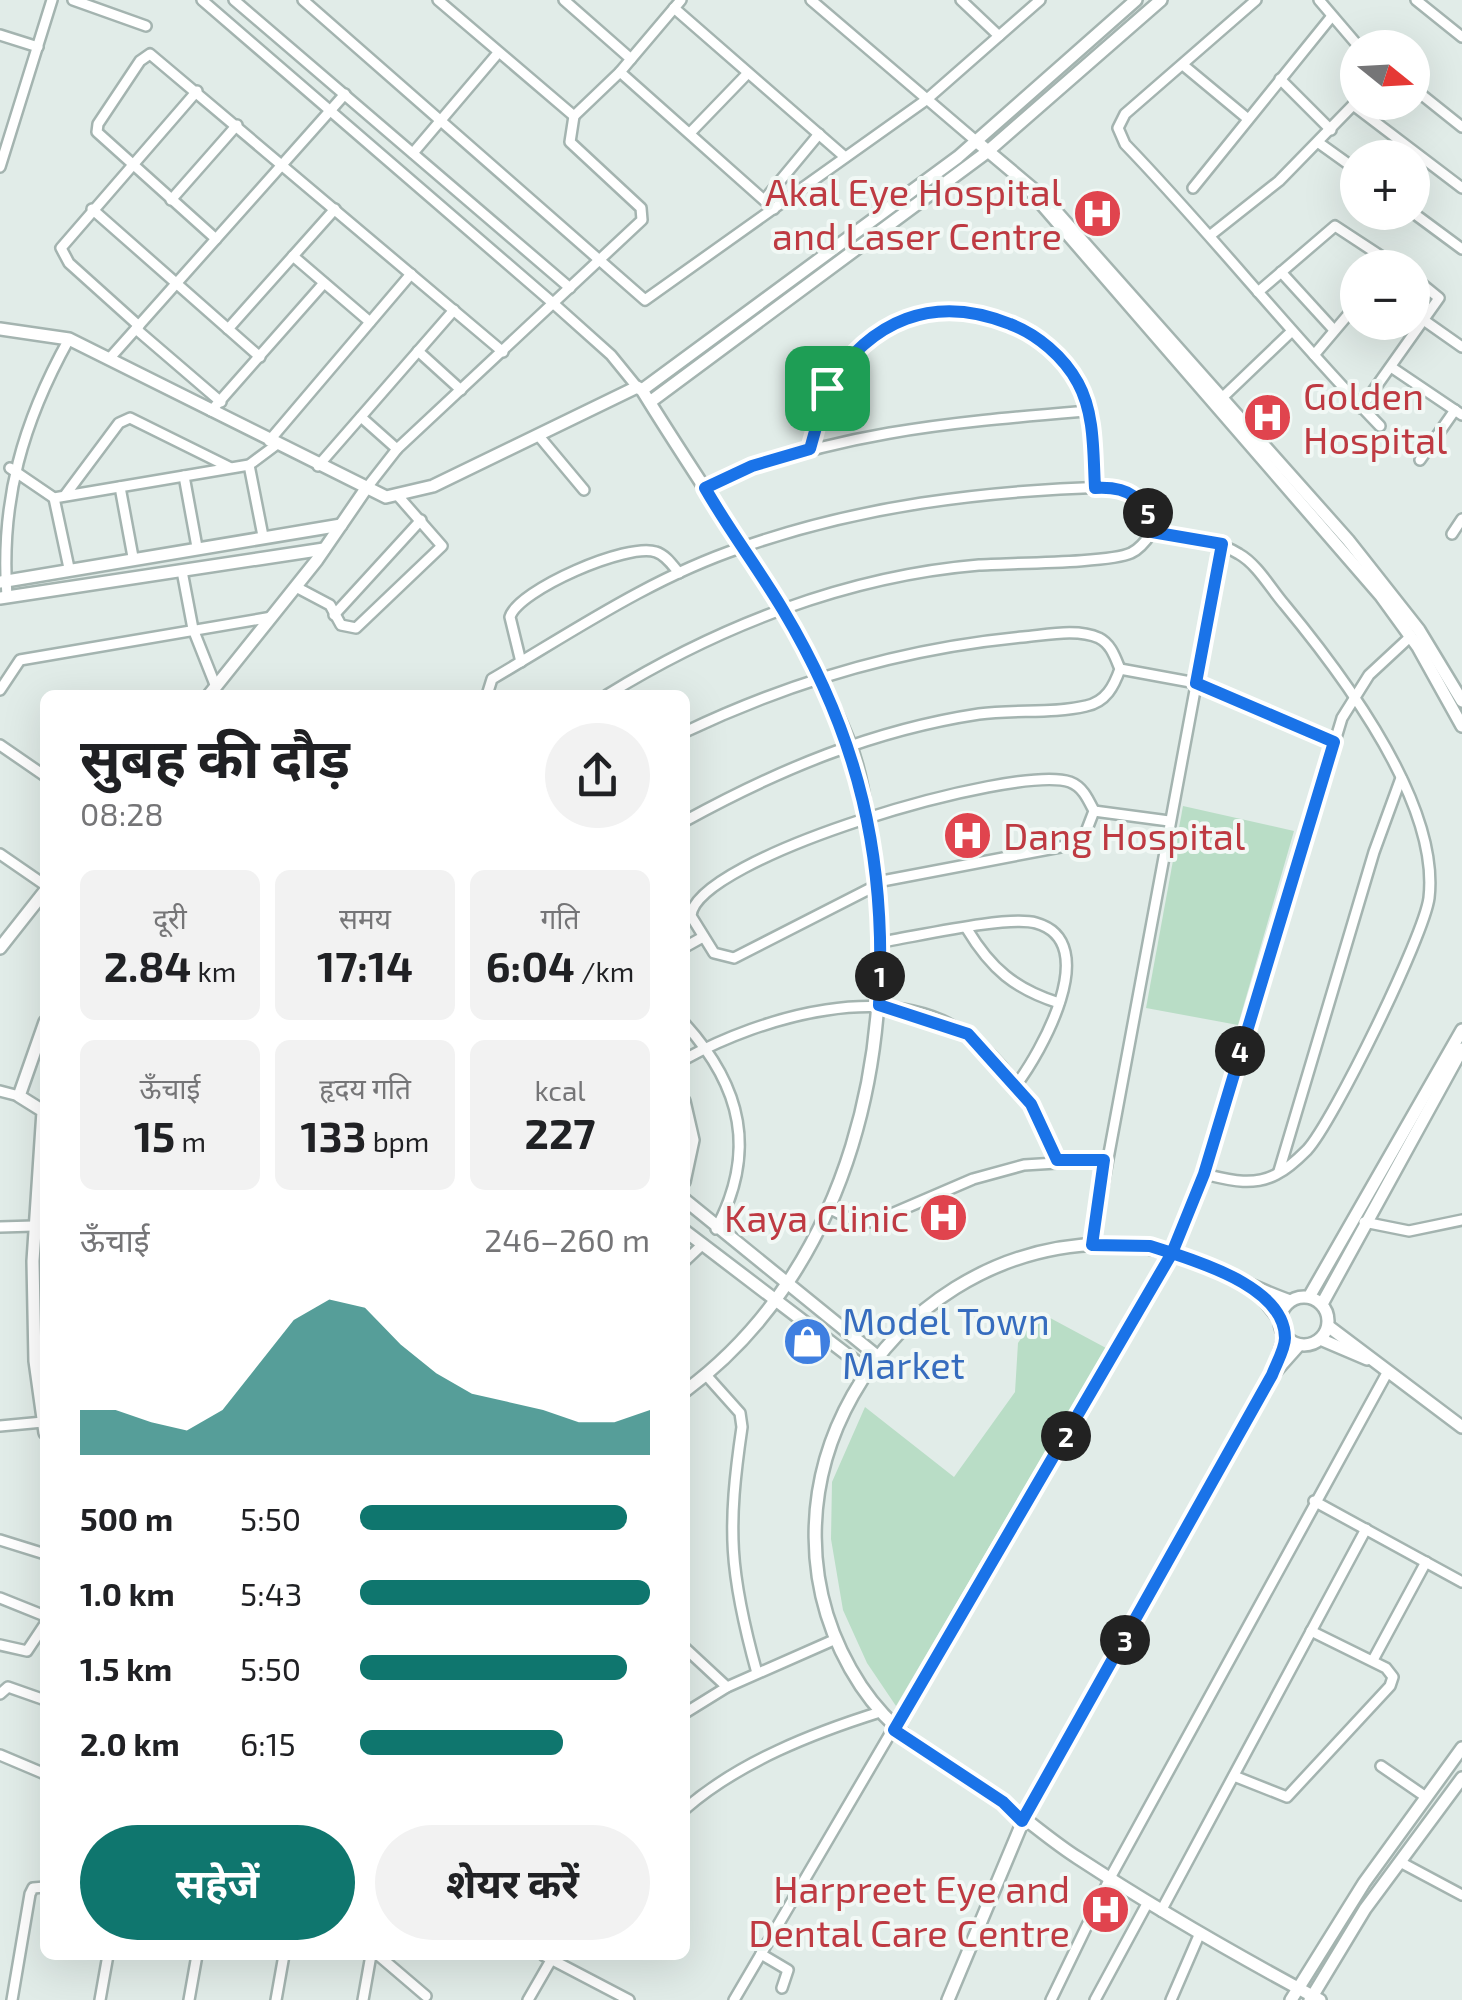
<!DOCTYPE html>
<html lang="hi">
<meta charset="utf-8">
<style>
:root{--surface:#fff;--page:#f2f2f2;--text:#202124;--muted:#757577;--accent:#0f766e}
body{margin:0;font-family:"Exo 2","Noto Sans Devanagari",sans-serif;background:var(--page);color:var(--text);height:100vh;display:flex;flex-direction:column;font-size:38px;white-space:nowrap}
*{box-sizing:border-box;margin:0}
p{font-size:32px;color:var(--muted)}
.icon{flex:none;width:55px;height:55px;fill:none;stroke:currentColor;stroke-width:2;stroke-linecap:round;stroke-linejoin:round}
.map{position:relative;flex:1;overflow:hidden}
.details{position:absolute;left:40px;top:690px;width:650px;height:1270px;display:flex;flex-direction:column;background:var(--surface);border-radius:15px;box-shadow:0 10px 40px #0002}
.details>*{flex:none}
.needle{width:65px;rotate:108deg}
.tools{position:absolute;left:1340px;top:30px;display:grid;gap:20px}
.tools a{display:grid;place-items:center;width:90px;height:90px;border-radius:50%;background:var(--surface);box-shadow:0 10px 40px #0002;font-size:50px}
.pin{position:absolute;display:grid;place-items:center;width:85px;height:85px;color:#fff;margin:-42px;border-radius:20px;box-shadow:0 5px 15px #0006}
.km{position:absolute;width:50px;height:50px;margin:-25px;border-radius:50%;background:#222;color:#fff;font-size:28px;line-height:50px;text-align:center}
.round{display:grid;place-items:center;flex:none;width:105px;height:105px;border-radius:52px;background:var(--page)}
.head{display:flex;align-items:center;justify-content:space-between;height:170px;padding:0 40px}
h1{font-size:55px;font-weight:700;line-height:75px}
.figures{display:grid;grid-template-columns:repeat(3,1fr);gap:15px;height:170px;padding:10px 40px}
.figures div{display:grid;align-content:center;border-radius:15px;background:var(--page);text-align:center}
.figures b{font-size:42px;font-weight:700}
.figures small{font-size:28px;font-weight:400}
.figures p{font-size:28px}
.chart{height:280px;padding:20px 40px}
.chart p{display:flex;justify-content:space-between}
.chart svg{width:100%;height:180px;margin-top:10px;fill:var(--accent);opacity:.7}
.cta{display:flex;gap:20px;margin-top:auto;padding:20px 40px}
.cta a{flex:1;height:115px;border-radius:60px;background:var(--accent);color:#fff;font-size:40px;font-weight:700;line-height:115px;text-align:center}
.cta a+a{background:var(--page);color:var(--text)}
ul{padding:0 40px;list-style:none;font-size:32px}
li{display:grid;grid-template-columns:160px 120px 1fr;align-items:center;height:75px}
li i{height:25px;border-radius:12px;background:var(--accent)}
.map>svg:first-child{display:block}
.park{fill:#b9ddc6}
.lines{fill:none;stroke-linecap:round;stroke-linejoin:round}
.minor-casing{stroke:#a4b4b0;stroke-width:14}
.tertiary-casing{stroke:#a4b4b0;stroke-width:16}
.minor{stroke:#fff;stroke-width:9}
.tertiary{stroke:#fff;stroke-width:11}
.route-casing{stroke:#fff;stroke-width:20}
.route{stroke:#1a73e8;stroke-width:12}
.labels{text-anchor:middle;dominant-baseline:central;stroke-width:8;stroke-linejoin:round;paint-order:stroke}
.health-label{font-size:38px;fill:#be3a42;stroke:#f1f8f5;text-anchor:end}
.shop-label{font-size:38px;fill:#366cbe;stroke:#f1f8f5;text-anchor:start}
</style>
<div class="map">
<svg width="1462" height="2000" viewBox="0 0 1462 2000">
<rect width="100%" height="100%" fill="#e1ece8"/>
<g class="park">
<path d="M1183 806 1294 831 1238 1025 1146 1008Z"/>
<path d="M1039 1312 1106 1348 896 1706 867 1663 843 1610 831 1539 832 1482 865 1407 954 1477 1015 1392 1018 1343Z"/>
</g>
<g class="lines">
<defs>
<g id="minor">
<path d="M73 0 146 26"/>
<path d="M202 0 554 304 611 355 637 387"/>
<path d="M234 0 570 288"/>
<path d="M303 0 645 300 926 100 1040 0"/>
<path d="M438 0 574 116 620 72 681 0"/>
<path d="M564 0 631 59"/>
<path d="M811 0 976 141"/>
<path d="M961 0 999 36"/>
<path d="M1256 0 1125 114 1118 128 1125 144C1213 235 1291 335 1380 426"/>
<path d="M1319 0 1360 48"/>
<path d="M1416 0 1462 37"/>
<path d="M674 8 845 157"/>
<path d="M0 35 38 47"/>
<path d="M1183 65 1248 119"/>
<path d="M620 72 774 209"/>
<path d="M1280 79 1331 130"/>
<path d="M1412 87 1462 127"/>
<path d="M1353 105 1462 188"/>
<path d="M690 133 748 73"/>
<path d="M1319 143 1358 171"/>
<path d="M413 153 498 53"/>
<path d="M0 167 52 0"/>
<path d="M1193 188 1332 16"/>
<path d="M765 199 819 134"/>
<path d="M171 200 237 125"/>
<path d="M92 209 260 357"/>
<path d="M1412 212 1462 249"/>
<path d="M1212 234 1279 181 1358 100"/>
<path d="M216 239 97 132 98 124 140 61 150 54 503 352"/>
<path d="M293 256 370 322"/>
<path d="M1281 272 1334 330"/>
<path d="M1258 292 1335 226 1399 268"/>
<path d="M1425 321 1462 347"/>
<path d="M139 326 69 263 61 248 197 91"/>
<path d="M136 329 221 402"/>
<path d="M228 329 335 209"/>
<path d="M418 351 461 390"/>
<path d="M1314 355 1358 303"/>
<path d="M109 359 345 94"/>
<path d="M1391 367 1462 415"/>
<path d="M1223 397 1292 331"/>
<path d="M1361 408 1439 298 1412 276"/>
<path d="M211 411 324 283"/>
<path d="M361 417 397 449"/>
<path d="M538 435 584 490"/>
<path d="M269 441 411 274"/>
<path d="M810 449C816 418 823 389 843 364 904 288 1029 295 1077 382 1095 414 1094 452 1095 487"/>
<path d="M1420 460 1455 410"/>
<path d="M249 465 263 536"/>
<path d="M318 466 454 310"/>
<path d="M10 468 54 498 249 465 276 445"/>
<path d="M184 476 197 547"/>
<path d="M120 487 133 557"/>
<path d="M705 488C826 432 956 422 1087 411"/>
<path d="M365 490 397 449 642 220 641 208 570 142 574 116"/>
<path d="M66 494 119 423 130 418 229 467"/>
<path d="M54 498 69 568"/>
<path d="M1152 532C1180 537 1214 538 1239 554 1257 564 1271 589 1284 604 1342 674 1440 803 1429 898 1424 936 1333 1122 1307 1150 1299 1158 1287 1169 1277 1174 1253 1187 1229 1180 1204 1174"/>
<path d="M1452 534 1462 519"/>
<path d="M182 571 193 629 216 687"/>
<path d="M296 587 330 605 341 625 356 628 442 546 399 497"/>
<path d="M7 597C0 500 23 422 69 339"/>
<path d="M334 615 421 520"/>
<path d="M521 662 510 617C518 590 628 542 656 552 666 555 673 566 679 573"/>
<path d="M1120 669 1196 683 1334 743"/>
<path d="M0 690 20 660 272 617"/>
<path d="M487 695 492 679C572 632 651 578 740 548 859 506 981 491 1106 487 1136 492 1147 502 1152 532 1146 541 1140 549 1131 553 1110 563 1009 563 979 565 847 576 719 626 607 695"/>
<path d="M685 732C792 681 905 648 1023 637 1046 635 1077 628 1099 638 1111 644 1115 657 1120 669 1114 686 1106 702 1086 706 1052 714 1014 709 979 714 873 730 778 770 685 821"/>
<path d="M0 745 45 776"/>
<path d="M1094 811 1169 821"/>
<path d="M0 854 45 885"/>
<path d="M877 882 1071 845 1084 837 1094 811C1088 799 1083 787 1070 782 1015 763 694 858 691 916L714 953 734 958 877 885"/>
<path d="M967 929C991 969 1015 989 1059 1003"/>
<path d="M881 942C914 937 1008 915 1036 923 1104 942 1040 1054 1016 1085"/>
<path d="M685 947 703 937"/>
<path d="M685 1024C742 1087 757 1152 716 1229"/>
<path d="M685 1059C762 1017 890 978 969 1036 1012 1067 1035 1114 1057 1160"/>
<path d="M0 1091 19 1096"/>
<path d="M685 1101 694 1140 685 1182"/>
<path d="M1279 1171 1374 852 1401 778"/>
<path d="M828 1208 855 1221 873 1222 973 1179 1024 1165 1105 1160"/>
<path d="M1364 1222 1409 1231 1462 1220"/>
<path d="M0 1227 34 1226"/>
<path d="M1092 1245 1222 545"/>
<path d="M685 1261 703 1244"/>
<path d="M706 1375 740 1413 742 1427C727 1529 729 1572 757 1673"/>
<path d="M0 1426 43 1422"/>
<path d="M1314 1501 1462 1582"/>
<path d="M0 1540 45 1554"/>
<path d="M0 1598 45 1616"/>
<path d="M0 1645 27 1651 45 1624"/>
<path d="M685 1648 727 1687"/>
<path d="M1373 1660 1426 1562"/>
<path d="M0 1694 8 1687 45 1700"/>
<path d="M685 1713 727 1687 836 1639"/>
<path d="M0 1755 45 1774"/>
<path d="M1381 1766 1426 1797"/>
<path d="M1234 1776 1287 1797 1390 1686 1393 1677 1386 1668 1311 1631"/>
<path d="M685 1809C739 1762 813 1733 880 1712"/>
<path d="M1402 1863 1462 1895"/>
<path d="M1161 1911 1366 1529"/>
<path d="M761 1954 788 1970 782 1988"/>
<path d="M378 1955 426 1996"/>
<path d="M543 1955 629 2000"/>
<path d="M12 2000 30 1894 33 1888 45 1887"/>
<path d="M100 2000 108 1955"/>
<path d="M189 2000 197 1955"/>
<path d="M276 2000 284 1955"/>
<path d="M363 2000 371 1955"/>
<path d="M528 2000 554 1955"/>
<path d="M734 2000 1172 1253 1204 1174 1342 718 1369 675 1411 636"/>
<path d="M1051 2000 1110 1878 1387 1373"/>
<path d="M1095 2000 1148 1902"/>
<path d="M1171 2000 1200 1933"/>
</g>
<g id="tertiary">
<path d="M976 141 1045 199 1348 540 1419 630 1462 701"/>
<path d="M1032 193 1381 596 1418 647 1462 726"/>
<path d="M0 329 69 339 386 497 433 486 637 387 642 390C713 506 797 617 849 742 862 774 866 812 871 846 902 1042 851 1268 685 1391"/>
<path d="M642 390 958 157 1136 0"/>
<path d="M650 402 987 152 1161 0"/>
<path d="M0 582 341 525"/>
<path d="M0 598 324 549"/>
<path d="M209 695 317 560 365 490"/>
<path d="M0 948 45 891"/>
<path d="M45 1022 19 1096 43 1111 33 1261 35 1361 45 1433"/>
<path d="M685 1200 877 1356"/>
<path d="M685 1231 866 1369"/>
<path d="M1257 1291 1280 1320"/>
<path d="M1309 1297 1462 1030"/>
<circle cx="1304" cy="1321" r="24"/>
<path d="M1290 1301C1228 1279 1174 1242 1104 1244 883 1248 736 1496 861 1686 897 1740 946 1765 999 1800 1026 1818 1051 1841 1078 1858 1156 1909 1238 1956 1320 2000"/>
<path d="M1322 1304 1462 1049"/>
<path d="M1328 1326 1462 1427"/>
<path d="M1320 1339 1367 1359"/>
<path d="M1275 1372 1299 1345"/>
<path d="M948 2000 1023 1821 1272 1375 1285 1336"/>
<path d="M1291 2000 1364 1883 1462 1748"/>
<path d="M1310 2000 1365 1909 1462 1778"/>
</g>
</defs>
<use href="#minor" class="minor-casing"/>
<use href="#tertiary" class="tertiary-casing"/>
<use href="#minor" class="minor"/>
<use href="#tertiary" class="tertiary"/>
</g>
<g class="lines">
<defs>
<path id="route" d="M827 388 810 449 752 466 705 488C729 530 758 568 783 610 859 737 887 858 879 1005L968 1034 1031 1104 1057 1160H1104L1092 1245 1150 1246 1172 1253 894 1730 1003 1802 1022 1821 1272 1375C1276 1364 1285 1349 1285 1338 1285 1290 1208 1265 1172 1253L1204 1174 1334 742 1196 683 1222 544 1152 532C1146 498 1129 486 1095 488 1093 453 1095 414 1078 383 1064 357 1037 334 1010 324 933 293 871 320 827 388"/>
</defs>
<use href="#route" class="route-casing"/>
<use href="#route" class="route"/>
</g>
<defs>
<symbol id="hospital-disc" viewBox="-11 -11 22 22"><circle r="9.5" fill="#e0444e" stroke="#f1f8f5"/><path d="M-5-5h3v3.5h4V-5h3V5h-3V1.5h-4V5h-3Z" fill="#fff"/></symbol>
<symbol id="shop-disc" viewBox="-11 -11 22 22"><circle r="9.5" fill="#3f7fe0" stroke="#f1f8f5"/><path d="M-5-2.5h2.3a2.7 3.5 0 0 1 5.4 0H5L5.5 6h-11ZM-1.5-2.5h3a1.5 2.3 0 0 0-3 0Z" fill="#fff"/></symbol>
</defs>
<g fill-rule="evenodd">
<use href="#hospital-disc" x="1070" y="186" width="55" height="55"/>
<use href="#hospital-disc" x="1240" y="390" width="55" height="55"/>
<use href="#hospital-disc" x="940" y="808" width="55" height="55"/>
<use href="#hospital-disc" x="916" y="1190" width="55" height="55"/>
<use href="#shop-disc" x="780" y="1314" width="55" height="55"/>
<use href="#hospital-disc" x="1078" y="1882" width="55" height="55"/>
</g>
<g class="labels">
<g class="health-label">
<text x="1062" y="191">Akal Eye Hospital<tspan x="1062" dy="44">and Laser Centre</tspan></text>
<text x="1303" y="395" text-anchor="start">Golden<tspan x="1303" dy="44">Hospital</tspan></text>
<text x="1003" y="835" text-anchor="start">Dang Hospital</text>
<text x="909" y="1217">Kaya Clinic</text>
<text x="1070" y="1888">Harpreet Eye and<tspan x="1070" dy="44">Dental Care Centre</tspan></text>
</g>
<g class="shop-label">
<text x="842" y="1320">Model Town<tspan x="842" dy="44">Market</tspan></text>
</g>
</g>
</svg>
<div class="tools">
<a><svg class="needle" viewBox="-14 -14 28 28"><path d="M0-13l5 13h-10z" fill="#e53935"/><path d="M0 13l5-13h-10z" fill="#757577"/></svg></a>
<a>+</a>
<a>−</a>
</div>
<div class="pin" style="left:827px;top:388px;background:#1e9e55"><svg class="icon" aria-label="arrive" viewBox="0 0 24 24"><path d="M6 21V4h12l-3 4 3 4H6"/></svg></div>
<b class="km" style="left:880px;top:976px">1</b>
<b class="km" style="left:1066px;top:1436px">2</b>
<b class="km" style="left:1125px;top:1640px">3</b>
<b class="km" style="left:1240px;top:1051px">4</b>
<b class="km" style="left:1148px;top:513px">5</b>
<section class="details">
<div class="head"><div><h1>सुबह की दौड़</h1><p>08:28</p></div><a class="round"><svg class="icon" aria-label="share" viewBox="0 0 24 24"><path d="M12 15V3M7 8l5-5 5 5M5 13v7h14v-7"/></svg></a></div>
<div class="figures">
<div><p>दूरी</p><b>2.84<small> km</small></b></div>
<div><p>समय</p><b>17:14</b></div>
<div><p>गति</p><b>6:04<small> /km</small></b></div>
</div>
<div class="figures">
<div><p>ऊँचाई</p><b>15<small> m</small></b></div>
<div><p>हृदय गति</p><b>133<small> bpm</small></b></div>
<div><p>kcal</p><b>227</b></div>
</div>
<div class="chart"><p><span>ऊँचाई</span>246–260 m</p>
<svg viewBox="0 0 160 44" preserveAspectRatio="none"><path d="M0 44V33L10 33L20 36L30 38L40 33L50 22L60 11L70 6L80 8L90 17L100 24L110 29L120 31L130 33L140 36L150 36L160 33V44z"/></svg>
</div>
<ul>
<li><b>500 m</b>5:50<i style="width:92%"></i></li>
<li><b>1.0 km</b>5:43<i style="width:100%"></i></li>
<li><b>1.5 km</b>5:50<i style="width:92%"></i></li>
<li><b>2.0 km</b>6:15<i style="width:70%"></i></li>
</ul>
<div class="cta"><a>सहेजें</a><a>शेयर करें</a></div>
</section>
</div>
